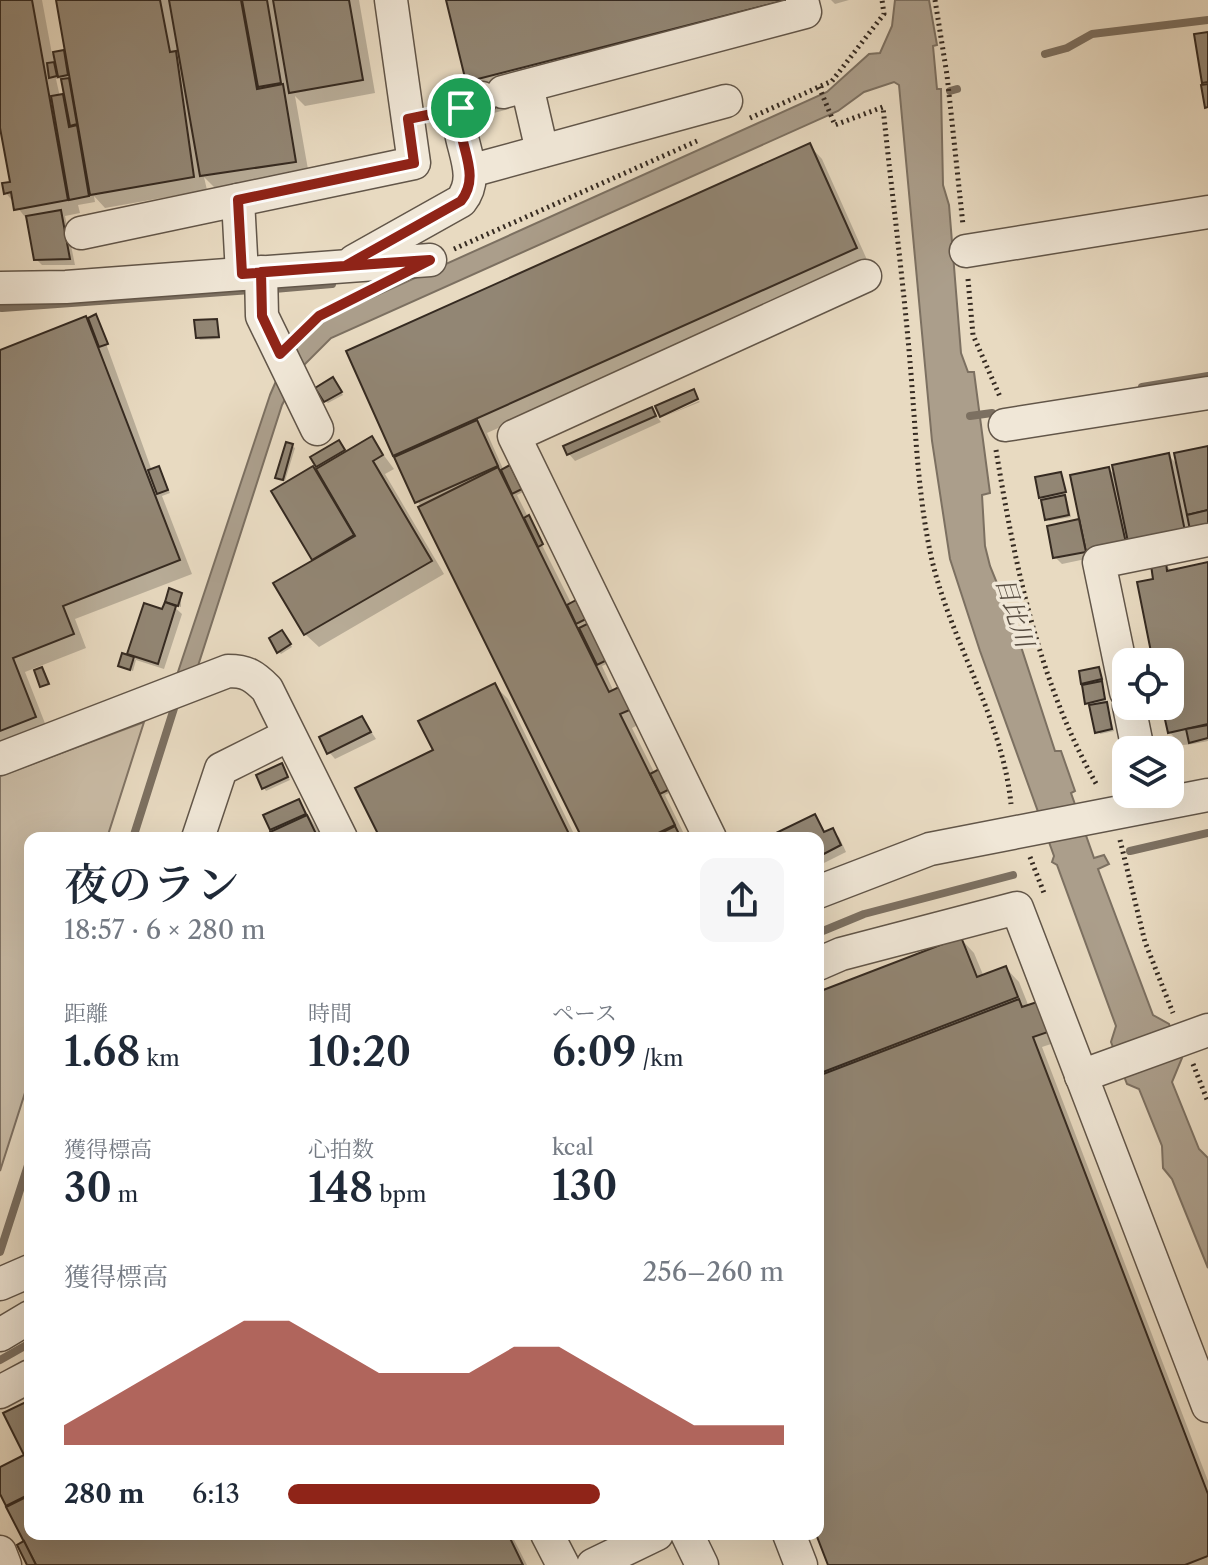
<!DOCTYPE html>
<html lang="ja">
<meta charset="utf-8">
<style>
:root{--surface:#fff;--page:#f6f6f7;--text:#1f2937;--muted:#747a83;--accent:#8f2418}
body{margin:0;font-family:"Libre Caslon Text","Noto Serif JP",serif;background:var(--page);color:var(--text);height:100vh;display:flex;flex-direction:column;font-size:30px;white-space:nowrap}
*{box-sizing:border-box;margin:0}
p{font-size:26px;color:var(--muted)}
.icon{flex:none;width:44px;height:44px;fill:none;stroke:currentColor;stroke-width:2;stroke-linecap:round;stroke-linejoin:round}
.map{position:relative;flex:1;overflow:hidden}
.details{position:absolute;left:24px;top:832px;width:800px;height:708px;display:flex;flex-direction:column;background:var(--surface);border-radius:16px;box-shadow:0 8px 32px #0002}
.details>*{flex:none}
.fabs{position:absolute;left:1112px;top:648px;display:grid;gap:16px}
.fabs a{display:grid;place-items:center;width:72px;height:72px;border-radius:16px;background:var(--surface);box-shadow:0 8px 32px #0002;font-size:40px}
.pin{position:absolute;display:grid;place-items:center;width:68px;height:68px;color:#fff;margin:-34px;border:4px solid #fff;border-radius:50%;box-shadow:0 2px 8px #0007}
.round{display:grid;place-items:center;flex:none;width:84px;height:84px;border-radius:16px;background:var(--page)}
.headline{display:flex;align-items:center;justify-content:space-between;height:136px;padding:0 40px}
h1{font-size:44px;font-weight:600;line-height:60px}
.figures{display:grid;grid-template-columns:repeat(3,1fr);gap:12px;height:136px;padding:8px 40px}
.figures div{display:grid;align-content:center}
.figures b{font-size:40px;font-weight:600}
.figures small{font-size:22px;font-weight:400}
.figures p{font-size:22px}
.chart{height:224px;padding:16px 40px}
.chart p{display:flex;justify-content:space-between}
.chart svg{width:100%;height:144px;margin-top:8px;fill:var(--accent);opacity:.7}
ul{padding:0 40px;list-style:none;font-size:26px}
li{display:grid;grid-template-columns:128px 96px 1fr;align-items:center;height:60px}
li i{height:20px;border-radius:10px;background:var(--accent)}
.map>svg:first-child{display:block}
.green{fill:#cabca6;stroke:#807364;stroke-width:2}
.water{fill:#ab9e8b;stroke:#7c7061;stroke-width:2}
.shadow{fill:#0003;fill-rule:evenodd}
.lines{fill:none;stroke-linecap:round;stroke-linejoin:round}
.stream{stroke:#7c7061;stroke-width:8}
.building{fill:#928674;stroke:#352a21;stroke-width:2}
.minor-casing{stroke:#625649;stroke-width:35}
.path{stroke:#352a21;stroke-width:5;stroke-dasharray:2 4;stroke-linecap:butt}
.minor{stroke:#f0e7d7;stroke-width:32}
.route-casing{stroke:#fff;stroke-width:16}
.route{stroke:#8f2418;stroke-width:10}
.labels{text-anchor:middle;dominant-baseline:central;stroke-width:7;stroke-linejoin:round;paint-order:stroke}
.water-label{font-size:24px;font-style:italic;fill:#584d41;stroke:#f0e7d7}
</style>
<div class="map">
<svg width="1208" height="1565" viewBox="0 0 1208 1565">
<rect width="100%" height="100%" fill="#e8dac1"/>
<filter id="stains"><feTurbulence type="fractalNoise" baseFrequency=".0025" numOctaves="4"/><feColorMatrix values="0 0 0 0 .2 0 0 0 0 .09 0 0 0 0 .02 0 0 0 .5 -.17"/></filter>
<radialGradient id="worn" r=".72"><stop offset=".6" stop-color="#630" stop-opacity="0"/><stop offset="1" stop-color="#630" stop-opacity=".3"/></radialGradient>
<path class="green" d="M144 722 107 838H30V1077L0 1171V776Z"/>
<path class="water" d="M895 0H929L937 45 933 46 937 89H941L943 185 949 205 961 353 968 372H974L990 493 982 495 985 546 990 566 1014 625 1055 751H1061L1075 791 1071 793 1094 858 1104 855 1109 864 1098 869 1153 1015 1169 1024 1182 1058 1172 1082 1199 1149 1208 1158V1268L1172 1179 1163 1168 1162 1146 1139 1089 1127 1084 1111 1042 1116 1026 1057 865 1052 862 1054 856 980 651 950 559 932 441 899 85 894 82 864 92 838 111 331 338 303 366 282 405 196 672 175 681 270 395C285 359 294 344 324 319L827 92 869 54 880 53 892 26Z"/>
<g class="shadow">
<path d="M0 0H42L52 54 63 52 68 57 58 0H359L375 93 305 106 295 96 309 175 215 188 204 177 207 190 105 208 94 196 95 202 78 205 80 213 65 216 75 265H42L36 259 29 222 6 193 12 184 0 116ZM63 78 67 101 60 97 56 79Z"/>
<path d="M448 0H796L503 89 509 109 490 114 482 94 468 81Z"/>
<path d="M831 0H849L835 4Z"/>
<path d="M809 145 822 159 868 262 487 433 504 471 512 470 523 492 517 495 572 605H578L609 663 602 666 614 692 644 722 632 728 655 774 673 791 665 795 686 838H584L395 455Z"/>
<path d="M96 316 152 471H161L170 493 162 496 192 574 75 619 86 648 25 672 48 731 0 749V352L85 318 93 326Z"/>
<path d="M217 321 220 339 200 340 198 337Z"/>
<path d="M336 382 343 395 328 403 325 401Z"/>
<path d="M699 401 700 402 663 417Z"/>
<path d="M651 409 661 422 575 461 569 454 566 447Z"/>
<path d="M371 438 394 469 385 474 444 574 319 647 305 634 316 561 313 469 322 478 317 466 342 445 346 453Z"/>
<path d="M292 446 295 448 285 481 280 480 278 478Z"/>
<path d="M1208 448V533L1062 564 1055 557 1049 527 1082 520 1109 469 1117 477 1168 455 1179 466Z"/>
<path d="M1061 474 1071 517 1049 521 1041 497Z"/>
<path d="M1165 564 1173 572 1208 564V741L1193 744 1183 745 1169 732 1164 706H1170V662H1155L1156 581Z"/>
<path d="M181 594V607L172 605 182 614 164 669 136 660 130 654 163 612 172 607 167 601Z"/>
<path d="M285 635 292 647 281 654 278 651Z"/>
<path d="M124 656 136 660 133 671 121 666Z"/>
<path d="M1098 669 1114 731 1100 734 1081 673Z"/>
<path d="M494 685 508 699 576 838H382L435 751Z"/>
<path d="M362 718 376 739 335 759 329 752Z"/>
<path d="M282 765 290 780 266 791 264 788Z"/>
<path d="M299 801 323 838H270L275 832 266 816Z"/>
<path d="M814 816 827 834 832 831 839 837 846 852 818 866V838H781Z"/>
<path d="M961 939 974 953 984 977 1006 968 1019 982 1029 1007 1057 1042 1042 1047 1208 1481V1565H830L818 1534V994Z"/>
<path d="M30 1402V1534H511L527 1565H29L26 1542 0 1489V1470L27 1456Z"/>
</g>
<g class="lines">
<g class="stream">
<path d="M1045 54 1067 48 1092 34 1208 20"/>
<path d="M950 91 957 89"/>
<path d="M274 289 332 284"/>
<path d="M2 308 251 290"/>
<path d="M1142 387 1208 376"/>
<path d="M970 416 992 413"/>
<path d="M133 838 176 702"/>
<path d="M1130 851 1208 833"/>
<path d="M818 933 864 914 1013 875"/>
<path d="M0 1252 30 1159"/>
<path d="M0 1360 30 1343"/>
</g>
</g>
<g class="building">
<path d="M0 0H32L68 200 14 210 11 192 4 194 2 183 10 182 0 128Z"/>
<path d="M56 0H160L170 52 176 51 194 177 90 195Z"/>
<path d="M169 0H241L257 89 283 84 296 162 200 176Z"/>
<path d="M242 0H267L281 83 258 87Z"/>
<path d="M273 0H349L363 80 289 93Z"/>
<path d="M446 0H787L466 82Z"/>
<path d="M1208 32V82L1202 83 1194 34Z"/>
<path d="M64 50 68 75 58 77 53 52Z"/>
<path d="M54 62 57 76 49 78 47 63Z"/>
<path d="M69 78 77 124 70 126 61 79Z"/>
<path d="M1208 84V107L1205 108 1201 85Z"/>
<path d="M63 94 69 127 77 125 89 196 69 200 51 96Z"/>
<path d="M810 143 857 248 393 456 346 351Z"/>
<path d="M61 210 70 259 34 260 26 216Z"/>
<path d="M96 314 108 344 99 347 88 318Z"/>
<path d="M86 316 180 560 63 606 74 634 13 658 36 717 0 731V350Z"/>
<path d="M217 319 219 337 196 338 194 320Z"/>
<path d="M333 377 342 392 324 402 315 388Z"/>
<path d="M694 389 698 399 660 417 655 406Z"/>
<path d="M652 407 656 416 567 455 563 446Z"/>
<path d="M477 420 498 466 415 503 394 457Z"/>
<path d="M372 436 383 455 373 461 432 561 304 635 273 583 355 536 316 469Z"/>
<path d="M339 440 345 450 316 467 310 457Z"/>
<path d="M286 442 293 444 283 480 275 478Z"/>
<path d="M1208 446V510L1187 515 1174 453Z"/>
<path d="M1169 453 1185 531 1128 542 1112 465Z"/>
<path d="M510 465 522 489 512 494 501 470Z"/>
<path d="M159 466 168 490 157 494 148 470Z"/>
<path d="M313 466 354 535 312 560 271 491Z"/>
<path d="M498 467 609 692 621 686 632 709 620 714 675 825 648 838H582L418 507Z"/>
<path d="M1109 467 1126 543 1086 552 1070 475Z"/>
<path d="M1061 472 1066 492 1039 498 1035 477Z"/>
<path d="M1065 495 1069 515 1045 520 1041 500Z"/>
<path d="M1208 510V526L1190 530 1187 515Z"/>
<path d="M529 515 543 544 538 547 524 518Z"/>
<path d="M1079 519 1086 552 1053 558 1047 526Z"/>
<path d="M1166 562 1167 571 1208 562V724L1168 733 1162 706H1170V662H1153L1137 582 1153 579 1151 565Z"/>
<path d="M169 588 182 593 178 606 165 602Z"/>
<path d="M576 600 586 619 576 624 567 605Z"/>
<path d="M165 602 176 606 158 664 127 654 144 603 162 609Z"/>
<path d="M589 623 607 660 597 665 579 628Z"/>
<path d="M282 630 291 644 277 653 269 638Z"/>
<path d="M122 653 134 657 130 670 118 666Z"/>
<path d="M42 667 49 684 40 687 34 670Z"/>
<path d="M1099 667 1102 679 1081 684 1079 671Z"/>
<path d="M1102 681 1105 699 1085 704 1082 685Z"/>
<path d="M495 683 571 838H380L355 788 433 750 418 721Z"/>
<path d="M1107 702 1112 729 1095 733 1089 705Z"/>
<path d="M362 716 371 732 327 754 319 737Z"/>
<path d="M1208 725V738L1189 743 1186 729Z"/>
<path d="M282 763 288 777 262 789 256 775Z"/>
<path d="M661 768 672 788 660 794 650 774Z"/>
<path d="M299 799 306 814 270 830 263 815Z"/>
<path d="M815 814 824 832 833 828 841 845 818 857V838H778L776 833Z"/>
<path d="M307 815 318 838H268L270 832Z"/>
<path d="M675 826 681 838H651Z"/>
<path d="M961 937 977 977 1006 966 1018 997 818 1074V992Z"/>
<path d="M1019 999 1022 1007 1037 1002 1048 1032 1033 1037 1208 1494V1556L1185 1565H828L816 1534 818 1076Z"/>
<path d="M30 1400V1494L6 1506 0 1494V1467L24 1455 3 1413Z"/>
<path d="M30 1495V1534H508L523 1565H36L6 1507Z"/>
<path d="M24 1541 36 1565H27L17 1545Z"/>
</g>
<g class="lines">
<defs>
<g id="minor">
<path d="M527 86 542 151"/>
<path d="M503 92 805 12 802 0"/>
<path d="M470 171 726 101"/>
<path d="M238 200 242 274"/>
<path d="M81 233 414 163 391 0"/>
<path d="M966 251 1208 212"/>
<path d="M354 261 461 201C484 172 453 140 461 108L482 98"/>
<path d="M261 272 262 316 317 429"/>
<path d="M0 288 66 287 430 260"/>
<path d="M1005 425 1208 393"/>
<path d="M1126 692 1099 562 1208 540"/>
<path d="M1129 706 1138 750"/>
<path d="M0 759 228 671C247 671 254 676 267 689L341 838"/>
<path d="M198 838 221 769 289 735"/>
<path d="M710 838 514 436 865 276"/>
<path d="M818 892 930 849 1208 795"/>
<path d="M818 964 841 954 1017 908 1208 1406"/>
<path d="M1081 1076 1208 1030"/>
<path d="M0 1284 30 1271"/>
<path d="M0 1335 30 1317"/>
<path d="M0 1392 30 1376"/>
<path d="M547 1534 563 1565"/>
<path d="M687 1534 702 1565"/>
<path d="M789 1534 801 1565"/>
<path d="M0 1552 5 1565"/>
<path d="M593 1565 657 1534"/>
</g>
</defs>
<use href="#minor" class="minor-casing"/>
<g class="path">
<path d="M935 0 947 75 963 225"/>
<path d="M819 87 835 125 883 107C892 196 904 285 911 374 916 436 918 495 931 556 950 641 1002 716 1011 804"/>
<path d="M750 118 832 81 884 14 882 0"/>
<path d="M454 249 697 141"/>
<path d="M968 279 973 335 1001 399"/>
<path d="M300 333 319 316 359 296"/>
<path d="M996 450C1015 566 1039 684 1098 787"/>
<path d="M1120 840 1145 942 1173 1013"/>
<path d="M1030 857 1044 893"/>
<path d="M1193 1064 1208 1102"/>
</g>
<use href="#minor" class="minor"/>
</g>
<g class="lines">
<defs>
<path id="route" d="M461 108C453 140 484 172 461 201L345 266 261 272 262 316 280 354 319 316 430 260C368 264 305 269 242 274L238 200 414 163 408 119 461 108"/>
</defs>
<use href="#route" class="route-casing"/>
<use href="#route" class="route"/>
</g>
<g class="labels">
<g class="water-label">
<text transform="translate(1015 612) rotate(72)">目比川</text>
</g>
</g>
<rect width="100%" height="100%" filter="url(#stains)"/>
<rect width="100%" height="100%" fill="url(#worn)"/>
</svg>
<div class="fabs">
<a><svg class="icon" aria-label="locate" viewBox="0 0 24 24"><circle cx="12" cy="12" r="6"/><path d="M12 2v4M12 18v4M2 12h4M18 12h4"/></svg></a>
<a><svg class="icon" aria-label="layers" viewBox="0 0 24 24"><path d="M12 4l9 5-9 5-9-5zM3 14l9 5 9-5"/></svg></a>
</div>
<div class="pin" style="left:461px;top:108px;background:#1e9e55"><svg class="icon" aria-label="arrive" viewBox="0 0 24 24"><path d="M6 21V4h12l-3 4 3 4H6"/></svg></div>
<section class="details">
<div class="headline"><div><h1>夜のラン</h1><p>18:57 · 6 × 280 m</p></div><a class="round"><svg class="icon" aria-label="share" viewBox="0 0 24 24"><path d="M12 15V3M7 8l5-5 5 5M5 13v7h14v-7"/></svg></a></div>
<div class="figures">
<div><p>距離</p><b>1.68<small> km</small></b></div>
<div><p>時間</p><b>10:20</b></div>
<div><p>ペース</p><b>6:09<small> /km</small></b></div>
</div>
<div class="figures">
<div><p>獲得標高</p><b>30<small> m</small></b></div>
<div><p>心拍数</p><b>148<small> bpm</small></b></div>
<div><p>kcal</p><b>130</b></div>
</div>
<div class="chart"><p><span>獲得標高</span>256–260 m</p>
<svg viewBox="0 0 160 44" preserveAspectRatio="none"><path d="M0 44V38L10 30L20 22L30 14L40 6L50 6L60 14L70 22L80 22L90 22L100 14L110 14L120 22L130 30L140 38L150 38L160 38V44z"/></svg>
</div>
<ul>
<li><b>280 m</b>6:13<i style="width:63%"></i></li>
</ul>
</section>
</div>
